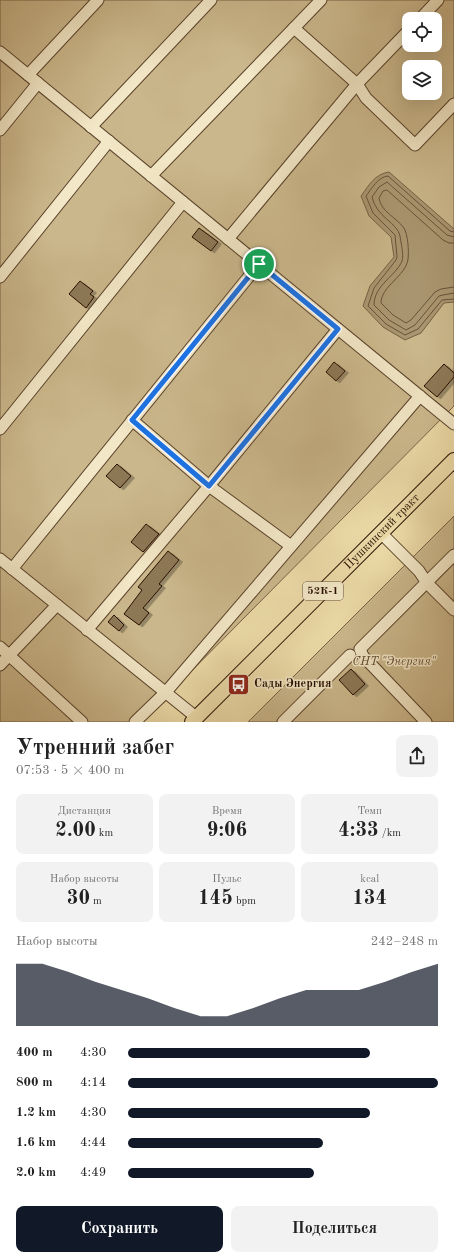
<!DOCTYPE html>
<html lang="ru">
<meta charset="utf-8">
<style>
:root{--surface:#fff;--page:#f2f2f2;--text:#222;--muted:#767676;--accent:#111827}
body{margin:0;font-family:"Old Standard TT",serif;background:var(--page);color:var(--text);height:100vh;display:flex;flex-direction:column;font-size:15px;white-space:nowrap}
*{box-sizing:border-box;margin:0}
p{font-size:13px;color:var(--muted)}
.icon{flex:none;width:22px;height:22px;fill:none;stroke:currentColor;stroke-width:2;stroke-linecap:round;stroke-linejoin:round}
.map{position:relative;height:722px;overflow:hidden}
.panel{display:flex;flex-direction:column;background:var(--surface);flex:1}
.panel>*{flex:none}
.tools{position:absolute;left:402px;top:12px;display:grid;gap:8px}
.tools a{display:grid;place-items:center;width:40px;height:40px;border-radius:8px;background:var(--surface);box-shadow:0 4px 16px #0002;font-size:20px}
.pin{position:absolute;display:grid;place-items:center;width:34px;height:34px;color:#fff;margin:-17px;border:2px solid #fff;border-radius:50%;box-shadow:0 1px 4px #0007}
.round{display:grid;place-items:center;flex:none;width:42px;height:42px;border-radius:8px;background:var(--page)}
.headline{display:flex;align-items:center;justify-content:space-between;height:68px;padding:0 16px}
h1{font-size:22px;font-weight:800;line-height:30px}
.stats{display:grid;grid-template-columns:repeat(3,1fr);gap:6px;height:68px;padding:4px 16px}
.stats div{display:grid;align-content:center;border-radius:8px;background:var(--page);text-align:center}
.stats b{font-size:20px;font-weight:800}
.stats small{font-size:11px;font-weight:400}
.stats p{font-size:11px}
.chart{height:112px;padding:8px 16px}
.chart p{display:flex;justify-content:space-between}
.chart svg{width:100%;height:72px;margin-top:4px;fill:var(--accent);opacity:.7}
.button{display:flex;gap:8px;margin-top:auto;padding:8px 16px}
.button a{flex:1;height:46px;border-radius:8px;background:var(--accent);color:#fff;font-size:16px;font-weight:800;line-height:46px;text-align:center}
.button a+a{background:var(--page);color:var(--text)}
ul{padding:0 16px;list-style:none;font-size:13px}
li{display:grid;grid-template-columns:64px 48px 1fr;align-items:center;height:30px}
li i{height:10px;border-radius:5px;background:var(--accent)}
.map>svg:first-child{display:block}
.green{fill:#cab78b;stroke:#796246;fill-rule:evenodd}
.water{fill:#a9956f;stroke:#755f43}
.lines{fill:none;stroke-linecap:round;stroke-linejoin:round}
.shore{stroke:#685238;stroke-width:1}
.building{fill:#8d7857;stroke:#280e01;filter:url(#shadow)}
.minor-casing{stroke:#59412a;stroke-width:13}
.major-casing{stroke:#280e01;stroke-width:16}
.minor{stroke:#f2e7c6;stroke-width:11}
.major{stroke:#ebdaa7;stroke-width:14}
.route-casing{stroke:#fff;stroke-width:8}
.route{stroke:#1a73e8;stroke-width:5}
.labels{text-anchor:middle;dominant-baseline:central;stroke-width:3;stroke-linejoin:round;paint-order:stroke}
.shield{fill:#f2e7c6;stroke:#654f3c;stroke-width:1}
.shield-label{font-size:11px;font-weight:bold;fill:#280e01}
.street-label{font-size:12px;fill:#280e01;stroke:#f2e7c6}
.park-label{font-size:12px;font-style:italic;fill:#614931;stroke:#f2e7c6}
.poi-label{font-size:12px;font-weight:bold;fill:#280e01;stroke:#f2e7c6;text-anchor:start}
</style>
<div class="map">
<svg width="454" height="722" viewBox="0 0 454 722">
<defs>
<filter id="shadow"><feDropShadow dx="3.5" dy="2" stdDeviation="0" flood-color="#0004"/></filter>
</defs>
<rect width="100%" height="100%" fill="#ebdaa7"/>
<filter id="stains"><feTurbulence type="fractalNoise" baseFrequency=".005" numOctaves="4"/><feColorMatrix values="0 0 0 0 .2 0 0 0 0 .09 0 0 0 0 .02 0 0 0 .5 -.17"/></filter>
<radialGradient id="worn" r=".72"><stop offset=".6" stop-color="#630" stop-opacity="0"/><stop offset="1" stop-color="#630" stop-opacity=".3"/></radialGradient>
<g class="green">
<path d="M0 0H454V406L141 722H0ZM409 19H435V45H409ZM409 67H435V93H409Z"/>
<path d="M454 516V722H248Z"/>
</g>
<path class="water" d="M389 172 454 229V302L444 303 421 333 405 340 383 327 363 306 370 286 394 257 391 237 369 216 361 196C369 185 375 174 389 172Z"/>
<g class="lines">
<g class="shore">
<path d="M454 232 450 231 388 176C378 177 372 188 366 196L373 213 395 235 397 257 396 260 374 288 368 306 386 324 405 335 418 329 442 300 454 299"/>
<path d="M454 237 447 235 387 182 379 187 372 197C376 217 398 223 400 236 401 243 404 255 402 261 396 276 374 285 374 305L389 320 406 330 415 325 439 296 443 295 454 293"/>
<path d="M454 243H449L443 240 387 190 383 191 379 198C381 212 396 217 404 228 408 235 409 251 408 259 406 276 381 286 381 303L393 315 406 323 411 320 435 292 441 289 454 287"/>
</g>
</g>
<g class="building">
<path d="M199 228 218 242 211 251 192 237Z"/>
<path d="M80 281 93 291 90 294 94 297 86 308 69 294Z"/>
<path d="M334 362 345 371 336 381 326 372Z"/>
<path d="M444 364 454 373V377L437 397 424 386Z"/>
<path d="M117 464 131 476 120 488 106 476Z"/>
<path d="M146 524 159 534 143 552 131 542Z"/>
<path d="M168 551 179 560 159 584 162 586 143 608 149 613 139 625 124 614 142 590 138 587Z"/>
<path d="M114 615 124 625 119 631 108 622Z"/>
<path d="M351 669 365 684 353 695 339 680Z"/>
</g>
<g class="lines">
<defs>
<g id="minor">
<path d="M420 19 438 0"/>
<path d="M294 28 357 84 366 98 415 145 454 104"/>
<path d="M0 52 454 424"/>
<path d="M28 75 98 0"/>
<path d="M91 127 211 0"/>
<path d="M0 130 38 83"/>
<path d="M151 176 321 0"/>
<path d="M228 239 357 84 409 30"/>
<path d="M0 277 109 141"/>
<path d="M132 420 209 486 291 546"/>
<path d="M0 429 183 202"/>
<path d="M381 533 419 571 427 583 454 610"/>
<path d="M0 559 196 717"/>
<path d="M12 569 259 264"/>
<path d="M87 630 209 486 338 329"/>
<path d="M0 647 82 722"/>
<path d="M0 665 57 605"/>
<path d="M135 722 166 692 420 396"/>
<path d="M283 722 350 655"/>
<path d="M426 722 363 656 360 649 454 555"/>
</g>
<g id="major">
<path id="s1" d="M192 722 454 460"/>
</g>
</defs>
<use href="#minor" class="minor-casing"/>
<use href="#major" class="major-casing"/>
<use href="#minor" class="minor"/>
<use href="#major" class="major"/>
</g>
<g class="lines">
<defs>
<path id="route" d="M259 264 338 329 209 486 132 420Z"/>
</defs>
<use href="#route" class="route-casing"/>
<use href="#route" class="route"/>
</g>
<defs>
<symbol id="bus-square" viewBox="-11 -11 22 22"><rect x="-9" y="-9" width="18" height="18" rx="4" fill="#8f2418" stroke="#f2e7c6"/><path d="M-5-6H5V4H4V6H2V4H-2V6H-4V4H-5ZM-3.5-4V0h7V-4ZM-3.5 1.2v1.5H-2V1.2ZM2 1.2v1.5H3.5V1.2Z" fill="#fff"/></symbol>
</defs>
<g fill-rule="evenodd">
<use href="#bus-square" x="226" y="672" width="25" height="25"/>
</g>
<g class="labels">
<rect class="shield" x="303" y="582" width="40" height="18" rx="3"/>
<g class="shield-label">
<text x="323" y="591">52К-1</text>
</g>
<g class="street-label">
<text stroke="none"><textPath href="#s1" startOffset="269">Пушкинский тракт</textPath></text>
</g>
<g class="park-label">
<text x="394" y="662">СНТ "Энергия"</text>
</g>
<g class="poi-label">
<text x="254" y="684">Сады Энергия</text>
</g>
</g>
<rect width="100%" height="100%" filter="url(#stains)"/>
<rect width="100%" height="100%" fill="url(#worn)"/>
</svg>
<div class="tools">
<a><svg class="icon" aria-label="locate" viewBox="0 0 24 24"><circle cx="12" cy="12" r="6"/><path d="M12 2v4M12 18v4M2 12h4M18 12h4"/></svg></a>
<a><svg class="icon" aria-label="layers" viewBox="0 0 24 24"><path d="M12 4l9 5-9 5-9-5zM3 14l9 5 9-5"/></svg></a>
</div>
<div class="pin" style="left:259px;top:264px;background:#1e9e55"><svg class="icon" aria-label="arrive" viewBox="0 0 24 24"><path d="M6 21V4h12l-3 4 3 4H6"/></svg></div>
</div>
<section class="panel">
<div class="headline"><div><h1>Утренний забег</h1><p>07:53 · 5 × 400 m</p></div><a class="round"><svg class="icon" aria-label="share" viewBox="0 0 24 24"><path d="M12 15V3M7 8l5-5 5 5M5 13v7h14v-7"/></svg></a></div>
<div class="stats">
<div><p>Дистанция</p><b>2.00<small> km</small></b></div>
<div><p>Время</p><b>9:06</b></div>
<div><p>Темп</p><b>4:33<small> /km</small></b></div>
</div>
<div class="stats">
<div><p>Набор высоты</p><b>30<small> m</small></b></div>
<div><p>Пульс</p><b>145<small> bpm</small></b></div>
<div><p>kcal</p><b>134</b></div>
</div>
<div class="chart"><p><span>Набор высоты</span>242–248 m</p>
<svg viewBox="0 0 160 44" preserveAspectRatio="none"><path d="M0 44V6L10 6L20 11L30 17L40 22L50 27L60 33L70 38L80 38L90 33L100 27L110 22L120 22L130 22L140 17L150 11L160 6V44z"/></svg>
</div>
<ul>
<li><b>400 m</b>4:30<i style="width:78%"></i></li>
<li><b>800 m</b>4:14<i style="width:100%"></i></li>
<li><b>1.2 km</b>4:30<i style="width:78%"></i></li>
<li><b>1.6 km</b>4:44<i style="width:63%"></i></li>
<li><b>2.0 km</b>4:49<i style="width:60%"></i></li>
</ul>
<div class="button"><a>Сохранить</a><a>Поделиться</a></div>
</section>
